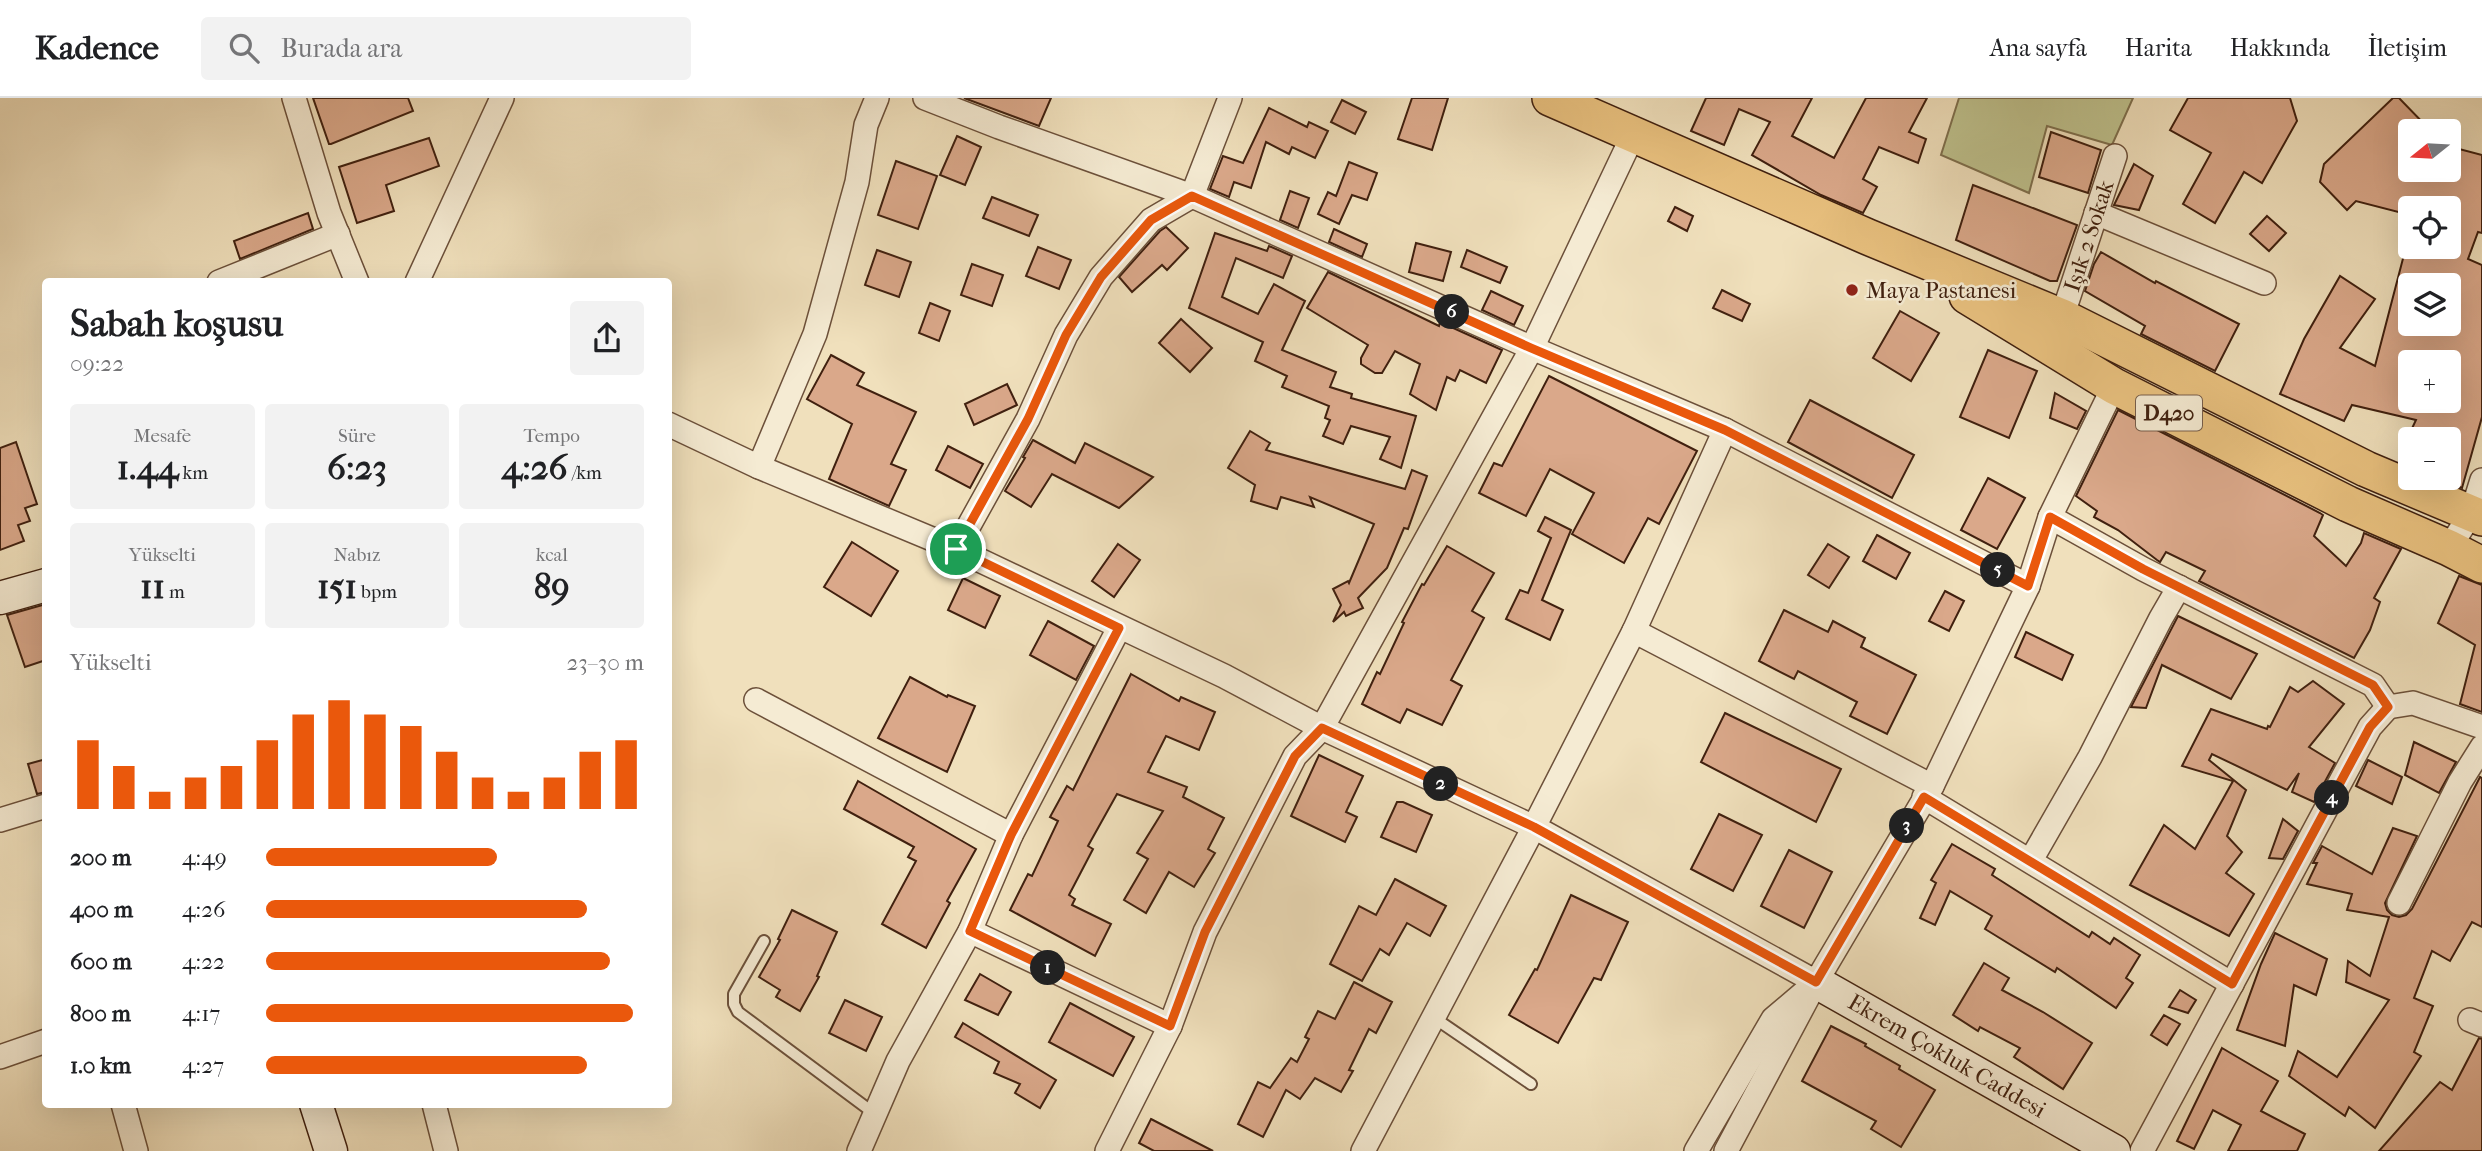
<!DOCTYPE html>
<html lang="tr">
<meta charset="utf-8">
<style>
:root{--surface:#fff;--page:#f2f2f2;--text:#202124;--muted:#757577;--line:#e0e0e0;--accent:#ea580c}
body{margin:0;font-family:"IM FELL French Canon",serif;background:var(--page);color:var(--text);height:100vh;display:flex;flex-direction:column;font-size:26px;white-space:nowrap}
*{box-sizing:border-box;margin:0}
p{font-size:23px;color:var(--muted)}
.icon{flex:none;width:38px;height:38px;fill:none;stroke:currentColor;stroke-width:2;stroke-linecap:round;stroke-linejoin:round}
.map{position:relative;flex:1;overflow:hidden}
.details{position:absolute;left:42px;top:180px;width:630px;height:830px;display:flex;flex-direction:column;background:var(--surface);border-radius:7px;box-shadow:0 7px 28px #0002}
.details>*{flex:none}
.needle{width:46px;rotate:252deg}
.controls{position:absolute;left:2398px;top:21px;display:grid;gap:14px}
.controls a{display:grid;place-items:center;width:63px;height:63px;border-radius:7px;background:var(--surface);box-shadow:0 7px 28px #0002;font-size:35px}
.pin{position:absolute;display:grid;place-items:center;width:60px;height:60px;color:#fff;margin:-30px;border:4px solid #fff;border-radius:50%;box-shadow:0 2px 7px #0007}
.km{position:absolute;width:35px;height:35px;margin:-18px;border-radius:50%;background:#222;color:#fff;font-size:19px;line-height:35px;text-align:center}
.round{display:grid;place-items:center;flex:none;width:74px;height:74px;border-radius:7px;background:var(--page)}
.headline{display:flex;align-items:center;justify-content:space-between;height:119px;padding:0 28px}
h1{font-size:38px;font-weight:800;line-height:52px}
.figures{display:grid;grid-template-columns:repeat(3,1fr);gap:10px;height:119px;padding:7px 28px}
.figures div{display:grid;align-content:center;border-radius:7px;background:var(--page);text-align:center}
.figures b{font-size:35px;font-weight:800}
.figures small{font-size:19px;font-weight:400}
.figures p{font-size:19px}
.chart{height:196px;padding:14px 28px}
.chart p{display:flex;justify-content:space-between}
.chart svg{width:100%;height:126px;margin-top:7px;stroke:var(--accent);stroke-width:6}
ul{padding:0 28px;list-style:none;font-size:23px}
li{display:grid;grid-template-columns:112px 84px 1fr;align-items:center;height:52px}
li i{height:18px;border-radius:9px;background:var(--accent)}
header{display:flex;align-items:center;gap:42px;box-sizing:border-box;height:98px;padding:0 35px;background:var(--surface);border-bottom:2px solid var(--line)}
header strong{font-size:33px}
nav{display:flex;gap:38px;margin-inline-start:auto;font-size:24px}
.search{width:490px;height:63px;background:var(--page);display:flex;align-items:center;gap:18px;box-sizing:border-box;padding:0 24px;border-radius:7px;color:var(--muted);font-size:26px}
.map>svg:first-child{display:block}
.green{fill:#bec18d;stroke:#7f704e;stroke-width:2}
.building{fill:#daa88a;stroke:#40200f;stroke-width:2;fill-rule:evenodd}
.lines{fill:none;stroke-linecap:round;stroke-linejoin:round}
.lane-casing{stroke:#6c503a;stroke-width:14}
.street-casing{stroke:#6c503a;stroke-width:26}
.secondary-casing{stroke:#40200f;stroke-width:35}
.primary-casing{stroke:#40200f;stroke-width:38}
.lane{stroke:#f5ebd3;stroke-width:10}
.street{stroke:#f5ebd3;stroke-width:23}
.secondary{stroke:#f5ebd3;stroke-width:32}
.primary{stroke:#e8c07e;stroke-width:35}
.route-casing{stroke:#fff;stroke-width:14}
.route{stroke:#ea580c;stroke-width:9}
.poi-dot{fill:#8f2418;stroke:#f5ebd3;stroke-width:2.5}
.labels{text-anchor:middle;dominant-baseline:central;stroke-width:5;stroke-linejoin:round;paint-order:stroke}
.shield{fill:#f5ebd3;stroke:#765d4a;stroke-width:2}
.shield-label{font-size:21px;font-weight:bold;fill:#40200f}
.street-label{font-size:23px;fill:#40200f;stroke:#f5ebd3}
.poi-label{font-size:23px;fill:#40200f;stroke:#f5ebd3;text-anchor:start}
</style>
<header>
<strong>Kadence</strong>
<div class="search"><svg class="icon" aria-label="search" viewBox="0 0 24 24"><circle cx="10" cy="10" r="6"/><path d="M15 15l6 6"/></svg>Burada ara</div>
<nav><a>Ana sayfa</a><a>Harita</a><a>Hakkında</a><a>İletişim</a></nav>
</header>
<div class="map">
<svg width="2482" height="1053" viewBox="0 0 2482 1053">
<rect width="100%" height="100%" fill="#f0e0bc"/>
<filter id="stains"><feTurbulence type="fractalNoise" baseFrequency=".00286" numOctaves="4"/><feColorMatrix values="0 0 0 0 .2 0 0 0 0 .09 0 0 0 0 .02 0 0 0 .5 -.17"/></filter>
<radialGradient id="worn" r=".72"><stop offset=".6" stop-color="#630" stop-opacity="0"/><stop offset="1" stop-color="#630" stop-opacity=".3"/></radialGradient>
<path class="green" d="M1959 0H2133L2112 47 2047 28 2029 95 1941 57Z"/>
<g class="building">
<path d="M313 0H408L413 13 331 46H329Z"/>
<path d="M964 0H1051L1039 28Z"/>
<path d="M1412 0H1448L1432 52 1398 41Z"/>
<path d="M1706 0H1812L1792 38 1834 60 1866 0H1927L1909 34 1926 41 1918 65 1879 49 1863 81 1877 89 1863 115 1821 97 1752 57 1770 24 1739 11 1724 47 1691 33Z"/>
<path d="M2188 0H2290L2297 23 2262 85 2244 74 2215 125 2183 106 2211 55 2170 32Z"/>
<path d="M2393 0H2399L2431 33H2410V72H2448V48L2482 57V135L2478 134 2468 161 2482 167V319L2462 390 2438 380H2448V341H2407L2416 322 2352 307 2344 323 2280 296 2304 241 2340 178 2375 201 2340 250 2375 268 2406 149H2448V110H2410V117L2356 103 2347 112 2320 84 2324 66ZM2410 187H2448V226H2410ZM2410 264H2448V303H2410Z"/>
<path d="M1342 2 1366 14 1355 36 1331 24Z"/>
<path d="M1269 10 1307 29 1309 24 1328 33 1315 60 1292 49 1289 56 1266 44 1251 90 1234 84 1229 99 1210 91 1223 58 1243 65Z"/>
<path d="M2051 34 2101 52 2088 95 2039 79Z"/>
<path d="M957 38 981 49 965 87 940 77Z"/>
<path d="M429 40 439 68 386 87 394 113 357 125 339 69Z"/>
<path d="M896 63 937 78 918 131 878 117Z"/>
<path d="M1349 64 1377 75 1367 102 1352 97 1339 126 1318 116 1328 94 1336 98Z"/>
<path d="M2134 66 2153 78 2139 112 2114 107Z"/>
<path d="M1973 87 2077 127 2057 183H2050L1956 142Z"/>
<path d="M1290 93 1309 100 1298 130 1280 122Z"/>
<path d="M992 99 1038 117 1029 138 983 120Z"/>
<path d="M1675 109 1693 118 1687 133 1668 123Z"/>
<path d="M308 115 313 131 240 161 234 143Z"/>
<path d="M2267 118 2286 135 2269 153 2250 136Z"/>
<path d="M1166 129 1188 150 1167 172 1162 167 1132 194 1119 179 1160 133Z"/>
<path d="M1334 131 1367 146 1362 159 1329 144Z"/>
<path d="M1215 135 1267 153 1269 148 1292 158 1283 180 1236 160 1222 199 1258 216 1274 186 1305 203 1282 252 1336 274 1330 289 1352 296 1351 300 1416 318 1401 370 1380 361 1390 339 1351 328 1343 346 1323 338 1330 322 1325 320 1329 308 1282 289 1287 278 1255 263 1263 244 1189 210Z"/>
<path d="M1416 145 1451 154 1443 183 1409 174Z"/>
<path d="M1038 149 1071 162 1059 191 1026 178Z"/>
<path d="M877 152 911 164 899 199 865 187Z"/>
<path d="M1467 152 1507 169 1500 185 1461 169Z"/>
<path d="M2101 154 2155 185 2156 183 2239 226 2215 273 2141 236 2145 228 2085 193 2094 166Z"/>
<path d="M972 166 1003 177 992 208 961 197Z"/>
<path d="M1328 174 1439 228 1440 224 1502 252 1486 285 1460 272 1455 283 1447 279 1436 312 1410 296 1420 266 1395 253 1382 275H1375L1361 266V260L1368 247 1307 210Z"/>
<path d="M1722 192 1750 206 1742 223 1713 210Z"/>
<path d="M1491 193 1523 208 1514 227 1482 212Z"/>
<path d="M930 205 950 213 939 243 919 235Z"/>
<path d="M1900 213 1939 235 1911 283 1873 260Z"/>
<path d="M1181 221 1212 250 1190 274 1159 245Z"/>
<path d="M1988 252 2037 273 2009 340 1960 319Z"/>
<path d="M831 257 864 275 857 287 916 314 891 366 906 372 889 408 829 381 852 326 807 301Z"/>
<path d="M1549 278 1697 353 1659 426 1648 420 1624 465 1572 436 1594 395 1550 371 1526 418 1479 395 1494 365 1502 368Z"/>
<path d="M1007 286 1017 307 974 327 965 306Z"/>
<path d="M2055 295 2086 313 2077 331 2050 320Z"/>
<path d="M1810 302 1914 357 1892 400 1788 344Z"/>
<path d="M2118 312 2320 415 2323 417 2314 438 2346 468 2361 445 2364 435 2401 451 2374 500 2380 504 2370 532 2354 560 2199 483 2205 473 2166 454 2160 464 2157 462 2118 432 2094 419 2097 413 2076 398Z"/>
<path d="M1250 333 1270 345 1266 352 1405 391 1412 372 1427 378 1408 431 1404 430 1387 470 1358 500 1363 510 1346 518 1344 514 1333 524 1341 507 1333 491 1348 483 1349 485 1374 426 1310 399 1314 409 1281 399 1277 411 1251 403 1255 387 1228 370Z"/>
<path d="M1033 342 1075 365 1085 345 1153 379 1119 410 1052 376 1031 409 1005 393 1025 360 1023 359Z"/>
<path d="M16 344 37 406 25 410 30 423 18 427 24 443 0 452V350Z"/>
<path d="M948 348 983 366 970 390 936 372Z"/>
<path d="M1988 380 2025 400 1997 451 1961 432Z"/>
<path d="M1545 419 1571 432 1542 502 1563 512 1550 542 1506 521 1520 492 1528 495 1551 440 1538 433Z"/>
<path d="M1877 437 1910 455 1896 481 1863 463Z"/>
<path d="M852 444 898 473 871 518 824 489Z"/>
<path d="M1118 446 1140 462 1114 499 1092 483Z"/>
<path d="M1828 446 1849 459 1829 490 1808 477Z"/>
<path d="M1447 448 1494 475 1472 513 1484 520 1451 582 1462 588 1442 627 1407 611 1400 625 1362 606 1377 574 1380 576 1404 525 1402 524 1422 486 1424 487Z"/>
<path d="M2459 478 2482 487V614L2460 606 2475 547 2438 525Z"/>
<path d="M963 480 1000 498 985 530 948 512Z"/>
<path d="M1945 493 1964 503 1949 533 1929 523Z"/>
<path d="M46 506V562L25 569 7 517Z"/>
<path d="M1784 512 1828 534 1833 523 1865 540 1861 549 1916 577 1887 636 1850 618 1857 604 1798 573 1794 581 1759 563Z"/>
<path d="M2178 518 2257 556 2231 601 2162 567 2146 610 2131 609Z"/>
<path d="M1048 523 1094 548 1076 582 1030 557Z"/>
<path d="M2026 534 2073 557 2062 582 2015 559Z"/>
<path d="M1131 576 1179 603 1181 599 1215 614 1199 652 1166 638 1148 674 1187 689 1183 699 1224 720 1208 751 1215 755 1194 789 1169 774 1146 815 1124 802 1148 761 1137 755 1163 713 1117 696 1088 748 1093 751 1069 797 1075 801 1072 807 1111 826 1095 858 1010 812 1028 776 1032 778 1058 723 1050 719 1067 688 1073 692Z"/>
<path d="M910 579 947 599 948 597 975 608 947 674 878 640Z"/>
<path d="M2313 583 2344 606 2309 649 2335 665 2314 704 2292 694 2299 675 2287 692 2212 656 2209 662 2246 692 2227 738 2242 754 2226 775 2254 796 2229 838 2130 787 2164 727 2195 751 2233 683 2182 668 2211 611 2267 631 2268 628 2270 629 2290 589 2298 594Z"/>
<path d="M1725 615 1841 671 1816 724 1701 664Z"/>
<path d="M2414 644 2456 664 2439 695 2405 677Z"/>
<path d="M1319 657 1363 678 1346 714 1357 719 1345 744 1291 718Z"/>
<path d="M46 661V694L37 696 28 666Z"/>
<path d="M2368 662 2402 679 2392 706 2356 688Z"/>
<path d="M2480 679 2482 680V829L2472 824 2450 863 2432 853 2414 900 2433 908 2414 954 2421 958 2375 1030 2349 1009 2345 1018 2289 978 2298 953 2337 979 2389 902 2346 884 2348 863 2370 878 2389 819 2347 812 2352 796 2307 786 2317 765H2313L2322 748 2372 776 2393 730 2417 738 2385 805 2387 812 2392 817 2399 819 2406 817 2412 811Z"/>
<path d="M858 683 976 751 947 803 950 805 926 850 882 826 916 763 908 759 914 749 844 711Z"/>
<path d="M1397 704H1403L1432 717 1416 754 1381 739Z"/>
<path d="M1719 716 1762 737 1733 793 1691 771Z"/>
<path d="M2283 721 2298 733 2283 761 2269 760Z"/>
<path d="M1952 746 1995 771 1992 777 2089 839 2092 834 2110 846 2114 840 2140 857 2126 880 2133 885 2116 910 2057 870 2055 874 1985 831 1992 818 1950 793 1935 827 1920 820 1936 785 1931 782Z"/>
<path d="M1789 752 1832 774 1804 830 1761 808Z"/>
<path d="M1395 781 1446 808 1430 838 1407 825 1389 857 1380 851 1362 883 1330 866 1359 808 1376 817Z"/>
<path d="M1571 797 1628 824 1601 882 1594 880 1558 945 1509 917 1535 871 1537 872Z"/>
<path d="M792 812 837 834 817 878 819 879 800 913 776 899 780 892 759 879 780 842 778 841Z"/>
<path d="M2275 835 2327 861 2316 897 2294 887 2285 948 2237 932 2261 866Z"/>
<path d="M1984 865 2009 880 2002 892 2043 914 2092 945 2063 991 2014 959 2020 950 1980 929 1978 933 1953 917Z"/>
<path d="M980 876 1011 894 998 917 965 902Z"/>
<path d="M1354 884 1392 904 1376 935 1369 931 1349 972 1353 973 1341 994 1315 980 1300 1001 1286 992 1263 1039 1238 1026 1258 984 1270 990 1291 960 1297 964 1309 941 1305 939 1318 913 1335 921Z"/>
<path d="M2180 892 2196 902 2188 915 2169 909Z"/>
<path d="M845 902 882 919 866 953 829 935Z"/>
<path d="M1070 905 1134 939 1113 978 1049 944Z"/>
<path d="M2164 917 2180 926 2167 947 2151 937Z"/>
<path d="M963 925 1056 982 1040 1010 1015 995 1020 986 994 975 999 964 955 939Z"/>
<path d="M1831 928 1866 946 1865 948 1900 968 1899 971 1935 992 1901 1049 1871 1031 1876 1023 1802 983Z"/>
<path d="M2479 940 2482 941V1053H2379L2440 984 2452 992Z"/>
<path d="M2222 950 2278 983 2261 1013 2305 1036 2297 1053H2228L2241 1027 2213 1012 2194 1051 2177 1043Z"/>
<path d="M1151 1021 1213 1053H1154L1139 1045Z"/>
</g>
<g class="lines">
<defs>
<g id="lane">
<path d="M764 843 734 896V906L738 914 875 1016"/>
<path d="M1433 919 1531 986"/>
</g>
<g id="street">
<path d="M294 0 329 115 357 184"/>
<path d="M925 0 999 29 1192 98 1532 250 1725 332 2028 488"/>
<path d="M2096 115 2264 185"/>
<path d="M219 184 338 136"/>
<path d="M417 184 502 0"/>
<path d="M2062 219 2115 58"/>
<path d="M668 326 759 369 956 451 1224 578 1322 630 1534 729 1816 884"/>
<path d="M759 369 815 236 857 84 866 27 877 0"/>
<path d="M2050 419 2143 471 2373 587 2388 609 2413 605 2482 629"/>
<path d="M2449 450 2472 414 2482 382"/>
<path d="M956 451 1028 321 1066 237 1101 179 1151 122 1192 98 1230 0"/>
<path d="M1634 533 1725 332"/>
<path d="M756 602 1011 737"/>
<path d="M1924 699 2232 886"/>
<path d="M0 722 46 708"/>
<path d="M2031 762 2090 659 2161 520 2179 489"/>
<path d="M2399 805 2460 684 2482 649"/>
<path d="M970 833 1170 928"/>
<path d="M2470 922 2482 927"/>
<path d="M0 959 46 943"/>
<path d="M123 1006 136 1053"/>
<path d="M434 1006 446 1053"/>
<path d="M859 1053 898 963 970 833 1011 737 1119 530"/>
<path d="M1107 1053 1170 928 1205 834 1295 658 1322 630 1532 250 1634 35"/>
<path d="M1363 1053 1534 729 1634 533 1932 688"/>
<path d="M1696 1053 1773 921 1806 893"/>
<path d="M1726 1053 1816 884 1932 688 2028 488 2050 419 2114 288"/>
<path d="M2142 1053 2370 629 2388 609"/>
</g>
<g id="secondary">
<path d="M0 500 46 487"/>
<path d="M1816 884 2114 1053"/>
<path d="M316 1006 331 1053"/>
</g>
<g id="primary">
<path d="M1550 0 1868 139 2062 219 2366 371 2482 420"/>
<path d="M1967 198 2114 288 2348 406 2449 450 2482 467"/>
</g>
</defs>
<use href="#lane" class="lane-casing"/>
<use href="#street" class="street-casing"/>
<use href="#secondary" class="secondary-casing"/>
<use href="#primary" class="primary-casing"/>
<use href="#lane" class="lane"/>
<use href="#street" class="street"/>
<use href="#secondary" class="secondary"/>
<use href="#primary" class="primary"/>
</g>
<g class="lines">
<defs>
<path id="route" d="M1192 98 1531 250 1725 332 2028 488 2050 419 2143 471 2373 587 2388 609 2370 629 2232 886 1924 699 1816 884 1534 729 1322 630 1295 658 1205 834 1170 928 970 833 1011 737 1119 530 956 451 1028 321 1066 237 1101 179 1151 122Z"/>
</defs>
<use href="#route" class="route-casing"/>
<use href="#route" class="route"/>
</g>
<circle class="poi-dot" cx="1852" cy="192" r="7"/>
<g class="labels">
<rect class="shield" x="2136" y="297.5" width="66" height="35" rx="5"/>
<g class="shield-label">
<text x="2169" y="315">D420</text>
</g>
<g class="street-label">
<text transform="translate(2089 138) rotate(-72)">Işık 2 Sokak</text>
<text transform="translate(1947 958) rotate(30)">Ekrem Çokluk Caddesi</text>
</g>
<g class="poi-label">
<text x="1866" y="192">Maya Pastanesi</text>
</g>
</g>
<rect width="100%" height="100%" filter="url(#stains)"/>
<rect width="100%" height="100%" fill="url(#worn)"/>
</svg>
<div class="controls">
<a><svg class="needle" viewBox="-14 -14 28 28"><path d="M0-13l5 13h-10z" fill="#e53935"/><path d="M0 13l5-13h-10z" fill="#757577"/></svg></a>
<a><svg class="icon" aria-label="locate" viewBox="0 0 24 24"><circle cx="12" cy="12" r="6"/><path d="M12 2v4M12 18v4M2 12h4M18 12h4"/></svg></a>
<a><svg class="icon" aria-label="layers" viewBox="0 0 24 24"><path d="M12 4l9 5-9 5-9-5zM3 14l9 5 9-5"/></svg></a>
<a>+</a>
<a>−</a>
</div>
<div class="pin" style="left:956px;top:451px;background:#1e9e55"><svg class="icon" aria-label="arrive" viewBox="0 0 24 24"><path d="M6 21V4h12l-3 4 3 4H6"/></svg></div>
<b class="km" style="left:1048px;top:870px">1</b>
<b class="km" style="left:1441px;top:686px">2</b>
<b class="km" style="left:1907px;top:728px">3</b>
<b class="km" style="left:2332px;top:700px">4</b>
<b class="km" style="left:1998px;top:472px">5</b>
<b class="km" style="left:1452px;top:214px">6</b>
<section class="details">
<div class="headline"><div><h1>Sabah koşusu</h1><p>09:22</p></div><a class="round"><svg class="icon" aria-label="share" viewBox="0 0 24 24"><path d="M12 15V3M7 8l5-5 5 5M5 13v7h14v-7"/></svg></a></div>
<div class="figures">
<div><p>Mesafe</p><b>1.44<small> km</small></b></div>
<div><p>Süre</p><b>6:23</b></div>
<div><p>Tempo</p><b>4:26<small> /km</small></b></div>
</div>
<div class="figures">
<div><p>Yükselti</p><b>11<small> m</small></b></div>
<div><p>Nabız</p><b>151<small> bpm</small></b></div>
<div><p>kcal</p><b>89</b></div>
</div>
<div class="chart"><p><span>Yükselti</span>23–30 m</p>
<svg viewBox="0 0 160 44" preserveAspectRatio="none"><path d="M5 44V20M15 44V29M25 44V38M35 44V33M45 44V29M55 44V20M65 44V11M75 44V6M85 44V11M95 44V15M105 44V24M115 44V33M125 44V38M135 44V33M145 44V24M155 44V20"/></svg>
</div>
<ul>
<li><b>200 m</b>4:49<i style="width:61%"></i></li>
<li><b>400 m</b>4:26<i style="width:85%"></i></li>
<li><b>600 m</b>4:22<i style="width:91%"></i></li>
<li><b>800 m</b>4:17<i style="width:97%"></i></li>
<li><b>1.0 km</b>4:27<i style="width:85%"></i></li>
</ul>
</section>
</div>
